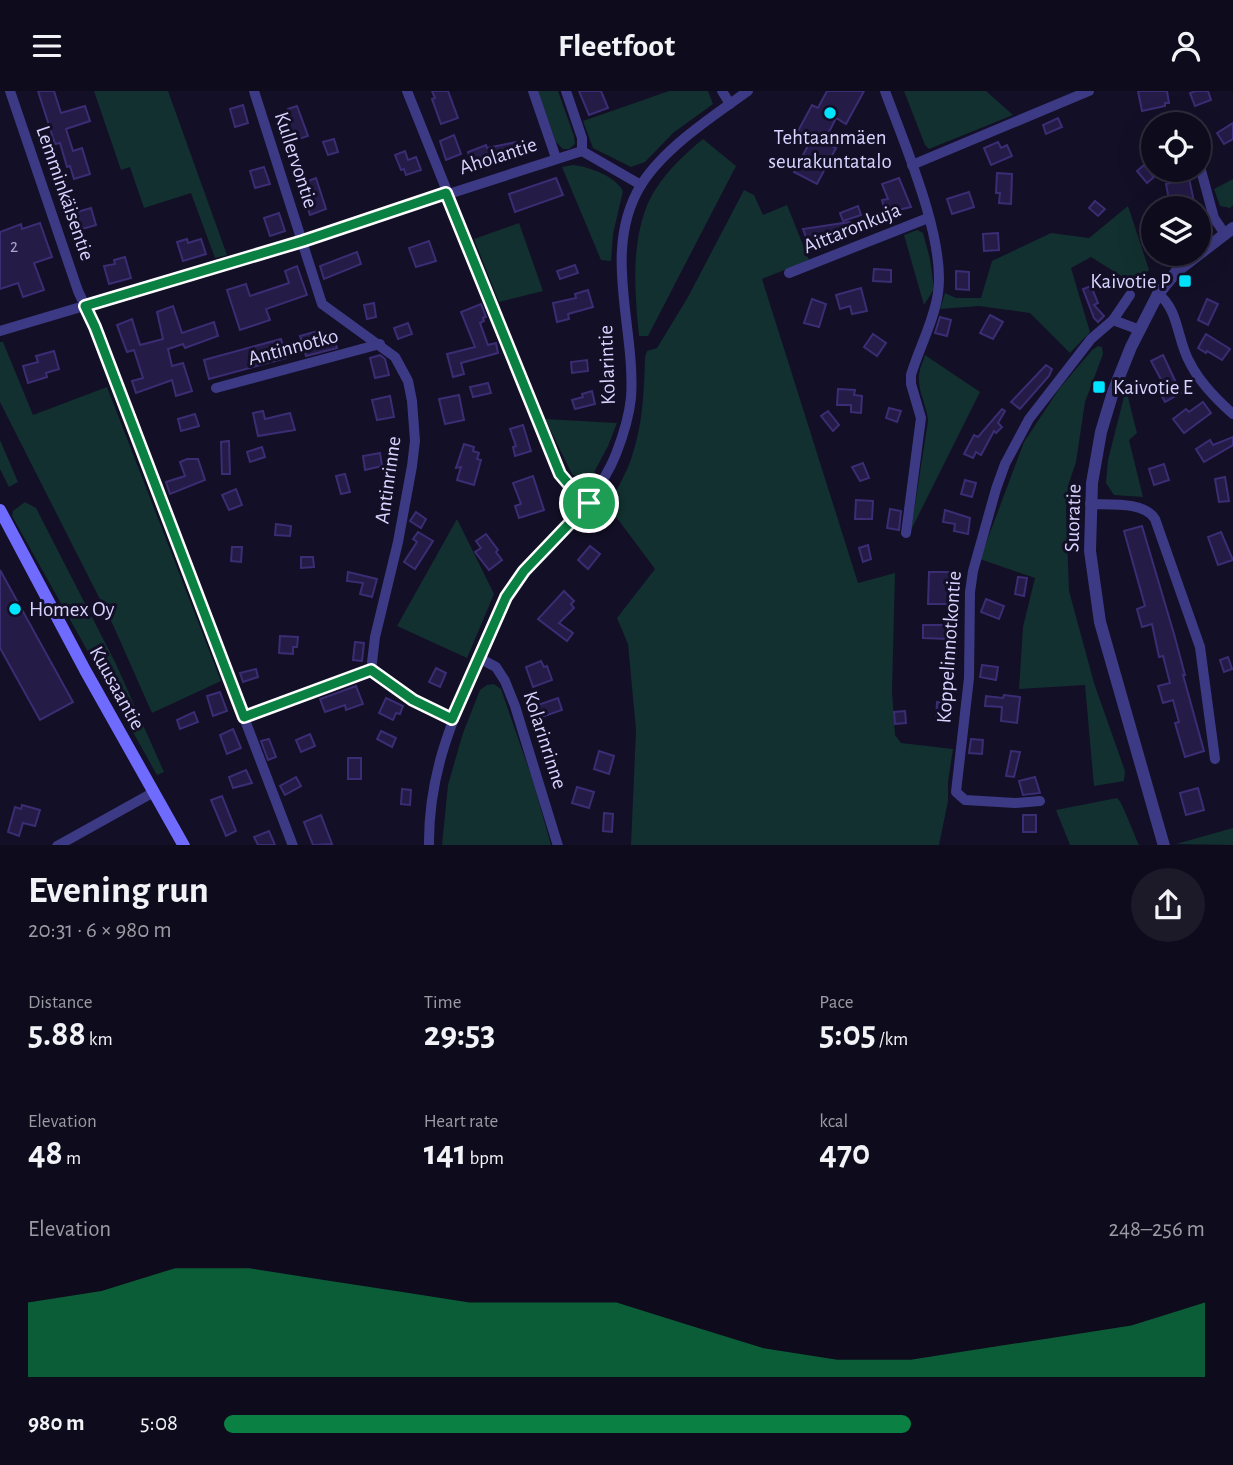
<!DOCTYPE html>
<meta charset="utf-8">
<style>
:root{--surface:#0e0b1c;--page:#1c1929;--text:#f1f3f6;--muted:#9b9ba3;--line:#2e2b3b;--accent:#0b8043}
body{margin:0;font-family:"Alegreya Sans",sans-serif;background:var(--page);color:var(--text);height:100vh;display:flex;flex-direction:column;font-size:26px;white-space:nowrap}
*{box-sizing:border-box;margin:0}
p{font-size:23px;color:var(--muted)}
.icon{flex:none;width:38px;height:38px;fill:none;stroke:currentColor;stroke-width:2;stroke-linecap:round;stroke-linejoin:round}
.map{position:relative;height:754px;overflow:hidden}
.drawer{display:flex;flex-direction:column;background:var(--surface);flex:1}
.drawer>*{flex:none}
.controls{position:absolute;left:1141px;top:21px;display:grid;gap:14px}
.controls a{display:grid;place-items:center;width:70px;height:70px;border-radius:50%;background:var(--surface);box-shadow:0 7px 28px #0002,0 0 0 2px var(--line);font-size:35px}
.pin{position:absolute;display:grid;place-items:center;width:60px;height:60px;color:#fff;margin:-30px;border:4px solid #fff;border-radius:50%;box-shadow:0 2px 7px #0007}
.round{display:grid;place-items:center;flex:none;width:74px;height:74px;border-radius:37px;background:var(--page)}
.summary{display:flex;align-items:center;justify-content:space-between;height:119px;padding:0 28px}
h1{font-size:38px;font-weight:600;line-height:52px}
.stats{display:grid;grid-template-columns:repeat(3,1fr);gap:10px;height:119px;padding:7px 28px}
.stats div{display:grid;align-content:center}
.stats b{font-size:35px;font-weight:600}
.stats small{font-size:19px;font-weight:400}
.stats p{font-size:19px}
.chart{height:196px;padding:14px 28px}
.chart p{display:flex;justify-content:space-between}
.chart svg{width:100%;height:126px;margin-top:7px;fill:var(--accent);opacity:.7}
ul{padding:0 28px;list-style:none;font-size:23px}
li{display:grid;grid-template-columns:112px 84px 1fr;align-items:center;height:52px}
li i{height:18px;border-radius:9px;background:var(--accent)}
header{display:flex;justify-content:space-between;align-items:center;height:91px;padding:0 28px;background:var(--surface);font-size:32px;font-weight:600}
.map>svg:first-child{display:block}
.green{fill:#12302f}
.building{fill:#241b47;stroke:#3b2d73;stroke-width:2}
.lines{fill:none;stroke-linecap:round;stroke-linejoin:round}
.minor{stroke:#3d3a85;stroke-width:10}
.tertiary{stroke:#3d3a85;stroke-width:12}
.secondary{stroke:#6f6bff;stroke-width:12}
.route-casing{stroke:#fff;stroke-width:14}
.route{stroke:#0b8043;stroke-width:9}
.poi-dot{fill:#00e5ff;stroke:#130f26;stroke-width:2.5}
.labels{text-anchor:middle;dominant-baseline:central;stroke-width:6;stroke-linejoin:round;paint-order:stroke}
.number-label{font-size:18px;fill:#aca6d1}
.poi-label{font-size:21px;fill:#d9d4ff;stroke:#130f26;text-anchor:start}
.street-label{font-size:21px;fill:#d9d4ff;stroke:#130f26}
</style>
<header><svg class="icon" aria-label="menu" viewBox="0 0 24 24"><path d="M4 6h16M4 12h16M4 18h16"/></svg>Fleetfoot<svg class="icon" aria-label="person" viewBox="0 0 24 24"><circle cx="12" cy="8" r="4"/><path d="M4 21q1-7 8-7t8 7"/></svg></header>
<div class="map">
<svg width="1233" height="755" viewBox="0 0 1233 755">
<rect width="100%" height="100%" fill="#130f26"/>
<g class="green">
<path d="M94 0H168L227 164 215 167 191 102 144 117 130 76 121 79Z"/>
<path d="M538 0H558L574 45 575 53 569 58H563L556 51Z"/>
<path d="M669 0H708L713 13 673 42 645 71 631 76 593 57 583 30Z"/>
<path d="M904 0H986L1013 24 929 58 925 54Z"/>
<path d="M703 48 736 75 648 245H639C635 205 631 159 645 120 655 91 680 67 703 48Z"/>
<path d="M573 74C590 76 615 85 623 100L613 143 611 170 601 169 562 76Z"/>
<path d="M1233 88V114L1230 117 1220 115 1214 98Z"/>
<path d="M744 99 754 104 763 124 787 114 809 169 762 188 858 492 895 482 892 601 895 644 901 652 953 658 948 691V710L939 754H631L636 639 628 553 617 527 655 478 608 415C616 399 627 382 632 365 643 332 644 300 645 266L647 260 657 257 688 206Z"/>
<path d="M1128 115 1149 179 1134 193 1091 166 1071 177 1090 241 1070 262 1030 222 979 215 940 218 945 202 956 207H981L992 170 1051 142 1089 147Z"/>
<path d="M519 132 543 200 499 211 474 148Z"/>
<path d="M917 139 923 142 930 168 934 198 924 214 904 144Z"/>
<path d="M0 251H3L33 324 107 296 221 590 152 622 114 536 0 311Z"/>
<path d="M1098 255 1102 256 1103 263 1085 311 1076 371 1068 395 1066 420 1069 500 1094 592 1125 680 1124 690 1094 695 1085 594 1019 598 1023 536 1035 487 980 468 1024 351 1059 298 1092 259Z"/>
<path d="M925 264 980 301 911 439 928 330C927 315 918 301 919 286 919 278 923 271 925 264Z"/>
<path d="M1126 298 1137 342 1129 349 1143 406 1114 404 1106 392 1108 369Z"/>
<path d="M545 328 617 332 608 355 591 387 587 389 579 388 572 383Z"/>
<path d="M0 349 18 391 9 396 0 378Z"/>
<path d="M25 411 36 417 116 573 164 681 157 684 12 425 13 420Z"/>
<path d="M457 428 494 503 467 567 397 535Z"/>
<path d="M494 593 501 598 533 690 551 754H442L448 694 463 642 480 599 487 594Z"/>
<path d="M1117 707C1123 712 1134 744 1139 754H1070L1056 719Z"/>
<path d="M1233 737V754L1176 753Z"/>
</g>
<g class="building">
<path d="M38 0H54L61 22 85 15 90 30 66 38 73 60 82 57 90 83 74 88 70 75 67 76 60 52 55 53Z"/>
<path d="M432 0H448L458 27 441 33 432 8 435 7Z"/>
<path d="M579 0H601L608 17 589 24Z"/>
<path d="M827 0H864L846 33 836 27 824 51 836 57 817 93 794 81 812 47 798 40 812 14 818 17Z"/>
<path d="M1138 0H1167L1169 12H1165V15L1142 20Z"/>
<path d="M1196 0H1208L1211 9 1195 15 1190 2Z"/>
<path d="M243 14 248 32 235 36 230 18Z"/>
<path d="M297 15 308 45 293 50 287 33 292 32 288 18Z"/>
<path d="M1058 27 1062 36 1046 43 1043 34Z"/>
<path d="M1233 32V48L1224 53 1217 42Z"/>
<path d="M454 44 461 63 446 69 440 50Z"/>
<path d="M334 48 338 61 328 64 323 51Z"/>
<path d="M516 51 519 61 491 67 493 73 474 79 468 61 486 54 487 57Z"/>
<path d="M998 51 1001 57 1007 54 1012 65 991 74 984 57Z"/>
<path d="M405 60 408 69 416 66 421 79 406 84 404 78 401 79 395 64Z"/>
<path d="M1144 74 1154 86 1147 92 1137 80Z"/>
<path d="M264 76 270 93 255 97 250 80Z"/>
<path d="M997 82 1012 83 1011 113 999 112 1000 102H996Z"/>
<path d="M316 87 326 118 310 124 300 93Z"/>
<path d="M556 87 563 104 515 121 509 103Z"/>
<path d="M899 87 911 116 885 122 882 109 888 108 882 93Z"/>
<path d="M1189 87 1194 111 1179 114 1177 107 1169 109 1166 93Z"/>
<path d="M969 101 974 116 952 123 947 108Z"/>
<path d="M1095 110 1105 118 1098 125 1089 117Z"/>
<path d="M858 115 861 124 843 130 840 122Z"/>
<path d="M91 117 96 134 82 138 77 121Z"/>
<path d="M279 122 285 140 270 145 264 127Z"/>
<path d="M850 131 851 136 833 142 834 150 823 151 822 146 808 152 803 138Z"/>
<path d="M40 132 52 166 34 172 44 199 23 206 18 192 0 198V141L21 133 22 138Z"/>
<path d="M998 142 999 159 984 160 983 143Z"/>
<path d="M187 148 188 152 201 148 206 163 183 170 177 151Z"/>
<path d="M429 150 436 170 416 176 409 157Z"/>
<path d="M357 161 361 173 324 188 320 175Z"/>
<path d="M125 166 131 187 109 193 104 175 115 173 114 169Z"/>
<path d="M575 174 578 182 560 188 557 180Z"/>
<path d="M297 175 307 204 266 218 270 229 240 239 227 199 246 193 250 205 289 192 285 180Z"/>
<path d="M874 178 891 179V191L873 190Z"/>
<path d="M956 180 969 181V199L956 198Z"/>
<path d="M1091 195 1098 212 1094 214 1104 225 1098 231 1094 227 1083 198Z"/>
<path d="M861 197 867 220 852 223 850 215 840 218 836 204Z"/>
<path d="M588 199 593 216 568 223 569 228 557 231 553 212 576 207 575 203Z"/>
<path d="M812 208 826 213 819 236 804 232Z"/>
<path d="M1207 208 1218 213 1208 234 1198 229Z"/>
<path d="M374 212 376 226 367 228 364 214Z"/>
<path d="M481 213 486 226 483 227 484 230 480 232 488 254 496 252 498 262 461 272 464 283 453 286 447 263 475 256 461 221Z"/>
<path d="M173 215 182 242 214 231 218 245 185 257 183 253 168 258 172 275 183 272 192 300 176 305 172 289 136 302 132 290 143 287 134 259 127 261 117 234 132 228 140 254 163 248 157 221Z"/>
<path d="M990 224 1003 231 993 248 980 242Z"/>
<path d="M940 226 951 229 947 245 935 242Z"/>
<path d="M408 232 412 243 398 248 394 237Z"/>
<path d="M318 240 322 251 334 248 337 257 306 265 300 245Z"/>
<path d="M873 243 886 252 877 265 864 256Z"/>
<path d="M1206 243 1230 258 1222 269 1207 260 1206 262 1198 257Z"/>
<path d="M281 248 286 267 209 288 204 269Z"/>
<path d="M54 260 59 278 46 282 47 286 28 292 23 275 38 271 36 265Z"/>
<path d="M380 264 385 268 389 284 375 287 370 267Z"/>
<path d="M1163 264 1181 302 1165 311 1158 298 1164 294 1151 270Z"/>
<path d="M587 269 588 280 572 282 571 271Z"/>
<path d="M1046 274 1052 278 1049 285 1020 318 1011 311Z"/>
<path d="M488 292 491 302 473 306 470 296Z"/>
<path d="M838 298 855 299 854 304 862 305 861 322 851 321V314H837Z"/>
<path d="M592 300 595 313 575 318 572 309 583 306 582 303Z"/>
<path d="M459 304 464 329 445 333 439 308Z"/>
<path d="M390 305 394 326 377 329 372 309Z"/>
<path d="M1203 311 1211 322 1184 342 1173 328 1186 318 1189 321Z"/>
<path d="M889 317 901 320 897 331 886 327Z"/>
<path d="M1002 318 1005 320 998 332 1002 336 996 342 994 340 981 364 976 361 973 367 964 363 974 344 978 346Z"/>
<path d="M263 320 265 328 290 322 295 339 258 345 253 322Z"/>
<path d="M828 320 839 334 833 340 821 325Z"/>
<path d="M195 323 199 335 181 340 178 328Z"/>
<path d="M523 334 531 360 515 365 513 356 516 355 510 338Z"/>
<path d="M1233 346V354L1204 371 1196 358 1210 349 1213 354Z"/>
<path d="M229 350 230 383H222L221 351Z"/>
<path d="M464 353 474 356 473 360 479 362 477 368 481 369 474 394 457 389 461 376 456 377Z"/>
<path d="M262 356 265 366 250 371 247 361Z"/>
<path d="M380 362 382 375 365 379 363 365Z"/>
<path d="M187 368H198L205 389 170 403 166 391 185 385 180 371Z"/>
<path d="M863 372 869 387 860 390 852 376Z"/>
<path d="M1164 373 1169 389 1154 394 1149 378Z"/>
<path d="M345 383 350 401 341 403 336 385Z"/>
<path d="M533 385 544 419 519 427 515 415 521 413 513 392Z"/>
<path d="M1225 386 1229 410 1219 411 1215 388Z"/>
<path d="M965 389 976 392 972 406 961 403Z"/>
<path d="M236 398 242 414 229 419 222 404Z"/>
<path d="M856 409 873 410 872 428H855Z"/>
<path d="M890 418 901 420 899 439 887 437Z"/>
<path d="M945 419 970 427 968 443 954 440 955 433 943 431Z"/>
<path d="M416 421 426 428 421 437 410 430Z"/>
<path d="M276 433 291 435 290 445 275 444Z"/>
<path d="M1142 435 1174 543 1185 584H1183L1204 660 1185 666 1175 632 1179 631 1173 609 1163 612 1158 595 1170 592 1163 565 1159 566 1152 533 1142 536 1137 518 1145 515 1124 440Z"/>
<path d="M418 441 433 450 415 478 404 471 417 451 413 448Z"/>
<path d="M1221 441 1233 469 1218 474 1208 446Z"/>
<path d="M486 443 498 459 496 461 502 469 489 479 475 461 481 457 476 450Z"/>
<path d="M868 454 871 468 863 471 859 457Z"/>
<path d="M590 455 600 463 588 478 578 469Z"/>
<path d="M232 456H242L241 471 231 470Z"/>
<path d="M301 466H313L314 476 301 477Z"/>
<path d="M0 479 73 611 40 629 0 557Z"/>
<path d="M348 481 377 488 372 506 360 503 363 492 347 490Z"/>
<path d="M929 481H950L949 513H928Z"/>
<path d="M1018 486 1027 487 1024 505 1015 503Z"/>
<path d="M564 500 574 510 571 513 574 517 559 532 573 542 567 550 538 528Z"/>
<path d="M986 508 1004 515 999 528 981 521Z"/>
<path d="M923 534H947V548L923 547Z"/>
<path d="M280 545 298 546 297 556H293V563L279 562Z"/>
<path d="M355 551 364 552 362 570 353 569Z"/>
<path d="M1228 566 1232 578 1224 581 1220 569Z"/>
<path d="M541 570 544 576 547 575 552 589 533 596 526 576Z"/>
<path d="M982 574 998 576 996 589 980 586Z"/>
<path d="M436 577 446 582 440 596 429 591Z"/>
<path d="M256 578 258 586 243 591 240 582Z"/>
<path d="M356 595 363 613 346 619 345 614 325 621 320 608Z"/>
<path d="M220 601 227 620 213 625 207 605Z"/>
<path d="M1004 604 1020 606 1017 632 1001 630 1002 616 985 615 986 605 1003 607Z"/>
<path d="M386 607 403 615 400 623 396 622 393 629 379 622Z"/>
<path d="M558 607 562 619 539 627 535 615Z"/>
<path d="M937 611 951 612 950 630 936 629Z"/>
<path d="M905 620 906 632 895 633 894 621Z"/>
<path d="M194 621 198 631 180 638 177 629Z"/>
<path d="M233 638 241 657 227 663 220 644Z"/>
<path d="M381 640 396 647 392 656 377 648Z"/>
<path d="M310 643 315 655 301 661 296 649Z"/>
<path d="M269 648 276 666 268 669 261 650Z"/>
<path d="M971 648 983 649 982 663 969 662Z"/>
<path d="M599 660 614 665 609 683 594 678Z"/>
<path d="M1011 660 1020 661 1014 686 1006 685Z"/>
<rect x="348" y="667" width="13" height="21"/>
<path d="M246 679 252 692 233 697 229 686Z"/>
<path d="M296 686 301 695 285 704 280 695Z"/>
<path d="M1035 686 1040 702 1023 704 1019 690Z"/>
<path d="M577 696 594 701 589 717 572 712Z"/>
<path d="M1198 697 1204 719 1186 724 1180 702Z"/>
<path d="M402 698 411 699 410 714 401 713Z"/>
<path d="M222 705 236 740 226 745 211 709Z"/>
<path d="M22 714 40 719 35 735 23 732 19 745 8 741 15 716 21 718Z"/>
<path d="M604 722 613 723 612 741 603 740Z"/>
<path d="M321 724 332 753 313 754 304 731Z"/>
<rect x="1023" y="724" width="13" height="17"/>
<path d="M269 740 275 754H258L254 746Z"/>
</g>
<g class="lines">
<g class="minor">
<path d="M10 0 78 200 95 236 293 755"/>
<path d="M254 0 322 213 395 266 408 290 412 310 415 350 412 375 398 451 375 546 371 580 413 609 452 628"/>
<path d="M407 0 560 383 568 393 588 412"/>
<path d="M533 0 556 67"/>
<path d="M566 0 582 47V60"/>
<path d="M722 0 730 13"/>
<path d="M885 0C904 52 946 148 938 202 934 230 919 257 911 284V293L921 327 906 442"/>
<path d="M1188 31 1189 33"/>
<path d="M1199 72 1214 127 1225 143"/>
<path d="M912 74 1089 0"/>
<path d="M789 182 928 127"/>
<path d="M1158 203C1179 218 1177 250 1190 272 1200 292 1216 308 1233 323"/>
<path d="M1113 229 1130 204"/>
<path d="M0 240 303 150 582 60 641 94"/>
<path d="M216 297 380 253"/>
<path d="M1090 413C1109 414 1144 410 1155 428L1200 556 1215 668"/>
<path d="M479 567 496 576 505 590 515 615 558 755"/>
<path d="M244 626 371 580"/>
<path d="M1040 710 1015 712 965 709 956 701 969 587 970 501 973 480 996 398 1005 373 1029 328 1091 248 1113 229 1140 239"/>
<path d="M57 755 154 701"/>
<path d="M429 755C428 684 452 630 478 567 489 542 498 513 515 491 549 447 595 416 616 363 623 345 629 326 631 307 636 236 601 160 641 94 664 57 713 25 748 0"/>
</g>
<path class="tertiary" d="M1164 755 1100 531 1090 460 1092 392 1101 341 1113 301 1131 256 1158 203 1177 180 1233 137"/>
<path class="secondary" d="M0 419 85 579 184 755"/>
</g>
<g class="lines">
<defs>
<path id="route" d="M446 102 560 383 578 404 589 412 524 480 506 506 452 628 413 609 371 579 244 626 95 236 85 215 303 150Z"/>
</defs>
<use href="#route" class="route-casing"/>
<use href="#route" class="route"/>
</g>
<g class="poi-dot">
<circle cx="830" cy="22" r="7"/>
<rect x="1178" y="183" width="14" height="14" rx="3.5"/>
<rect x="1092" y="289" width="14" height="14" rx="3.5"/>
<circle cx="15" cy="518" r="7"/>
</g>
<g class="labels">
<g class="number-label">
<text x="14" y="156">2</text>
</g>
<g class="poi-label">
<text x="830" y="46" text-anchor="middle">Tehtaanmäen<tspan x="830" dy="24">seurakuntatalo</tspan></text>
<text x="1171" y="190" text-anchor="end">Kaivotie P</text>
<text x="1113" y="296">Kaivotie E</text>
<text x="29" y="518">Homex Oy</text>
</g>
<g class="street-label">
<text transform="translate(498 65) rotate(-18)">Aholantie</text>
<text transform="translate(296 69) rotate(72)">Kullervontie</text>
<text transform="translate(65 102) rotate(71)">Lemminkäisentie</text>
<text transform="translate(852 137) rotate(-22)">Aittaronkuja</text>
<text transform="translate(293 256) rotate(-15)">Antinnotko</text>
<text transform="translate(607 274) rotate(-92)">Kolarintie</text>
<text transform="translate(388 389) rotate(-82)">Antinrinne</text>
<text transform="translate(1073 427) rotate(-88)">Suoratie</text>
<text transform="translate(949 556) rotate(-86)">Koppelinnotkontie</text>
<text transform="translate(117 597) rotate(61)">Kuusaantie</text>
<text transform="translate(545 649) rotate(72)">Kolarinrinne</text>
</g>
</g>
</svg>
<div class="controls">
<a><svg class="icon" aria-label="locate" viewBox="0 0 24 24"><circle cx="12" cy="12" r="6"/><path d="M12 2v4M12 18v4M2 12h4M18 12h4"/></svg></a>
<a><svg class="icon" aria-label="layers" viewBox="0 0 24 24"><path d="M12 4l9 5-9 5-9-5zM3 14l9 5 9-5"/></svg></a>
</div>
<div class="pin" style="left:589px;top:412px;background:#1e9e55"><svg class="icon" aria-label="arrive" viewBox="0 0 24 24"><path d="M6 21V4h12l-3 4 3 4H6"/></svg></div>
</div>
<section class="drawer">
<div class="summary"><div><h1>Evening run</h1><p>20:31 · 6 × 980 m</p></div><a class="round"><svg class="icon" aria-label="share" viewBox="0 0 24 24"><path d="M12 15V3M7 8l5-5 5 5M5 13v7h14v-7"/></svg></a></div>
<div class="stats">
<div><p>Distance</p><b>5.88<small> km</small></b></div>
<div><p>Time</p><b>29:53</b></div>
<div><p>Pace</p><b>5:05<small> /km</small></b></div>
</div>
<div class="stats">
<div><p>Elevation</p><b>48<small> m</small></b></div>
<div><p>Heart rate</p><b>141<small> bpm</small></b></div>
<div><p>kcal</p><b>470</b></div>
</div>
<div class="chart"><p><span>Elevation</span>248–256 m</p>
<svg viewBox="0 0 160 44" preserveAspectRatio="none"><path d="M0 44V18L10 14L20 6L30 6L40 10L50 14L60 18L70 18L80 18L90 26L100 34L110 38L120 38L130 34L140 30L150 26L160 18V44z"/></svg>
</div>
<ul>
<li><b>980 m</b>5:08<i style="width:70%"></i></li>
</ul>
</section>
